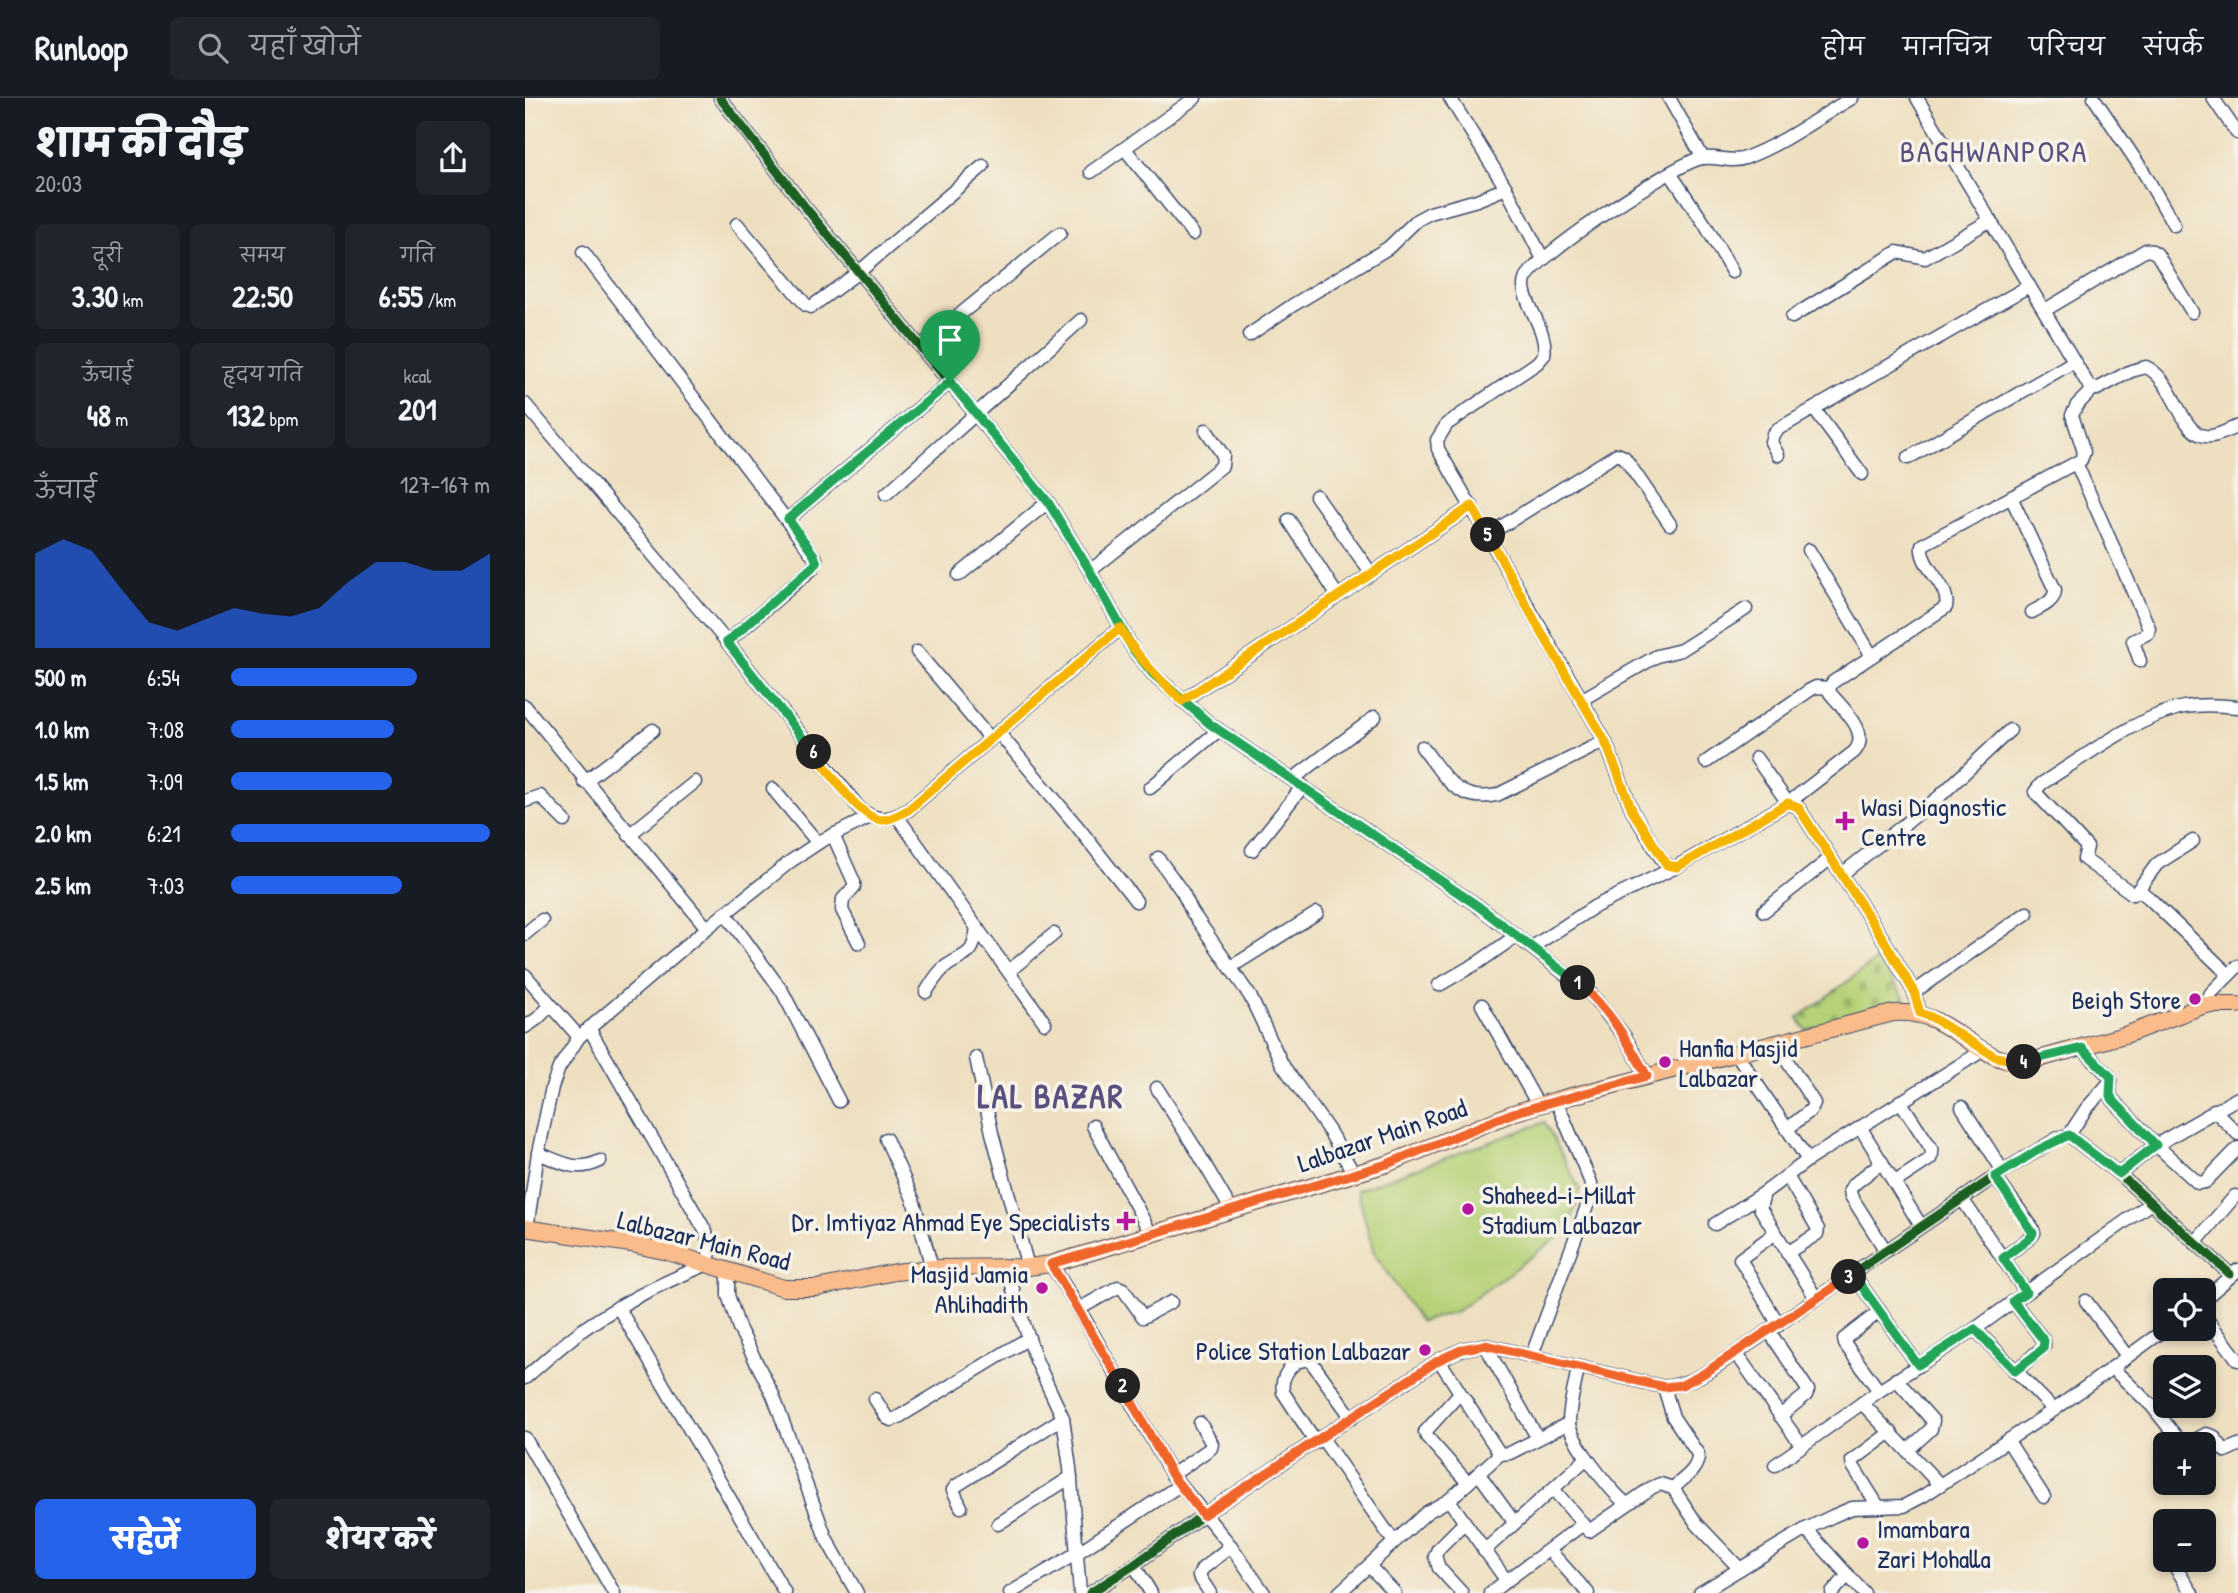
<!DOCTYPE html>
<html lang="hi">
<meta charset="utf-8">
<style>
:root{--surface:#171b24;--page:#20242c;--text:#f1f3f6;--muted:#9ea1a6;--line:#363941;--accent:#2563eb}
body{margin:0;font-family:"Patrick Hand","Playpen Sans Deva",sans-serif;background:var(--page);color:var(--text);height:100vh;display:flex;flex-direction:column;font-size:26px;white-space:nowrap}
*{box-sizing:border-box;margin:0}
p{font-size:23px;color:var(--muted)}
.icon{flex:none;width:38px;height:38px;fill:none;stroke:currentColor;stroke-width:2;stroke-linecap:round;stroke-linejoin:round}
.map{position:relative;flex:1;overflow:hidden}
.panel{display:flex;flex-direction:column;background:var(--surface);width:525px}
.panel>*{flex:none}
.buttons{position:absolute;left:1628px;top:1180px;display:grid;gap:14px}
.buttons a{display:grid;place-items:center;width:63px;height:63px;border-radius:10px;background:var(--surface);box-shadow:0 4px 10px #0003;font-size:35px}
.pin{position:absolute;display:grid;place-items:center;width:60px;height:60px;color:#fff;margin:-72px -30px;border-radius:50% 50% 50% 0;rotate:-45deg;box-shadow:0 0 7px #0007}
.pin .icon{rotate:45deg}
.km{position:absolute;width:35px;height:35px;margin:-18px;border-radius:50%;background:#222;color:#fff;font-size:19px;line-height:35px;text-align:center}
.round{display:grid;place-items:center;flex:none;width:74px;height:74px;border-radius:10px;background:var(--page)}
.head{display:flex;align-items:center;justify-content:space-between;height:119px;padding:0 35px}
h1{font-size:38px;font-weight:800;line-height:52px}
.stats{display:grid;grid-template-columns:repeat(3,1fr);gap:10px;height:119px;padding:7px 35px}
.stats div{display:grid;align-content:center;border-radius:10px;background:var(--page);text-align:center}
.stats b{font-size:30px;font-weight:800}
.stats small{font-size:19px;font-weight:400}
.stats p{font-size:19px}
.chart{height:196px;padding:14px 35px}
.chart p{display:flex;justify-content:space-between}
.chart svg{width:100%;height:126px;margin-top:7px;fill:var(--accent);opacity:.7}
.primary-button{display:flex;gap:14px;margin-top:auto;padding:14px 35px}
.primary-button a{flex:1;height:80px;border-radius:10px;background:var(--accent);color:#fff;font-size:28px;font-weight:800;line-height:80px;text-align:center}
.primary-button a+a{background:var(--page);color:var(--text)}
ul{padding:0 35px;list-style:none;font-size:23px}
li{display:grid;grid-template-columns:112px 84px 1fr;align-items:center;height:52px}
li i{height:18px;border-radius:9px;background:var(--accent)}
header{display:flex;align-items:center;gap:42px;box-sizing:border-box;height:98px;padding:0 35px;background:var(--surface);border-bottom:2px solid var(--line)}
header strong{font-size:33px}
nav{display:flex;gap:38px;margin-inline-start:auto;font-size:24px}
.search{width:490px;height:63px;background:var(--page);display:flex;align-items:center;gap:18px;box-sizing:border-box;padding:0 24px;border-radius:10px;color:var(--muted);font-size:26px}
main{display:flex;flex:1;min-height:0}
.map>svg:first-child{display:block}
.grass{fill:#b6d177;stroke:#68806a;stroke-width:2}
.cemetery{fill:url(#cemetery-stones);stroke:#68806a;stroke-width:2}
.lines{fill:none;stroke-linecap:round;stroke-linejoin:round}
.minor-casing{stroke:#3b496d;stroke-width:15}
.major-casing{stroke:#3b496d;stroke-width:18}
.minor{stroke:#fff;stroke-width:12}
.major{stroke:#f9bc8a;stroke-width:16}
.cycleway-casing{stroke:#f7f3e8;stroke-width:13}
.cycleway{stroke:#1b5e20;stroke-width:9}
.split-1-casing{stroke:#fff;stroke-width:14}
.split-2-casing{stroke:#fff;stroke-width:14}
.split-3-casing{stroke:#fff;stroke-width:14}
.split-4-casing{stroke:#fff;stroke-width:14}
.split-5-casing{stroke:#fff;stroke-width:14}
.split-6-casing{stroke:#fff;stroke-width:14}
.split-7-casing{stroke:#fff;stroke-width:14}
.split-1{stroke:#22a559;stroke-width:9}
.split-2{stroke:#f0652b;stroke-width:9}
.split-3{stroke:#f0652b;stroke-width:9}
.split-4{stroke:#22a559;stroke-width:9}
.split-5{stroke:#f5b400;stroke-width:9}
.split-6{stroke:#f5b400;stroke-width:9}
.split-7{stroke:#22a559;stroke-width:9}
.poi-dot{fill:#b5179e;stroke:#f7f3e8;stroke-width:2.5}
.labels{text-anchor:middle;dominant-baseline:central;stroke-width:7;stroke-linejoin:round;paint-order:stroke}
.poi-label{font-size:26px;fill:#1b2f5e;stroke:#f7f3e8;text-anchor:start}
.street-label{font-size:26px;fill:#1b2f5e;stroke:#f7f3e8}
.quarter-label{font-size:30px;letter-spacing:2px;fill:#59517f;stroke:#f7f3e8}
.district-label{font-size:33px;font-weight:bold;letter-spacing:2px;fill:#59517f;stroke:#f7f3e8}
</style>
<header>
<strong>Runloop</strong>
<div class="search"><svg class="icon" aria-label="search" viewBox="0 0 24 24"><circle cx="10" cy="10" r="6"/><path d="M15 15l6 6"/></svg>यहाँ खोजें</div>
<nav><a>होम</a><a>मानचित्र</a><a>परिचय</a><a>संपर्क</a></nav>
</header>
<main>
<section class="panel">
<div class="head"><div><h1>शाम की दौड़</h1><p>20:03</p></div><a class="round"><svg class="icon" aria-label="share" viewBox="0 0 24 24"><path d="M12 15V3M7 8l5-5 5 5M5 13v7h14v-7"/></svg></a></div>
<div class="stats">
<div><p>दूरी</p><b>3.30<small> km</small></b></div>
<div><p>समय</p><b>22:50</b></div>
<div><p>गति</p><b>6:55<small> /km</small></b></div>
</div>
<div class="stats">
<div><p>ऊँचाई</p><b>48<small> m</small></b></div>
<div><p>हृदय गति</p><b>132<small> bpm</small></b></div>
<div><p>kcal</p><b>201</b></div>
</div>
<div class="chart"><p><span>ऊँचाई</span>127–167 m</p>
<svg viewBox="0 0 160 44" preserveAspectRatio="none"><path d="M0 44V11L10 6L20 10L30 23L40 35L50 38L60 34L70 30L80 32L90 33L100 30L110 21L120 14L130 14L140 17L150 17L160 11V44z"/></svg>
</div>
<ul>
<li><b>500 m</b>6:54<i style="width:72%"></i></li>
<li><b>1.0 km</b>7:08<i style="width:63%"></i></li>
<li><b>1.5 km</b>7:09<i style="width:62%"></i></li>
<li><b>2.0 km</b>6:21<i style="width:100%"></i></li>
<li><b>2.5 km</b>7:03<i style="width:66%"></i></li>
</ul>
<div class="primary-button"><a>सहेजें</a><a>शेयर करें</a></div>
</section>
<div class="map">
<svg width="1713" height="1495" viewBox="0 0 1713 1495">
<defs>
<pattern id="cemetery-stones" width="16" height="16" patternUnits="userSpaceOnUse" patternTransform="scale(1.75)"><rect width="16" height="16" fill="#b6d177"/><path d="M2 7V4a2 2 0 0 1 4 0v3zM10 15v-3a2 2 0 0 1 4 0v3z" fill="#9cb469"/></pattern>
</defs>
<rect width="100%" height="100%" fill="#f7f3e8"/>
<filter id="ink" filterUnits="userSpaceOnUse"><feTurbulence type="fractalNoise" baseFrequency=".0143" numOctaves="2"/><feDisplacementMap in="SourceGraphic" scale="14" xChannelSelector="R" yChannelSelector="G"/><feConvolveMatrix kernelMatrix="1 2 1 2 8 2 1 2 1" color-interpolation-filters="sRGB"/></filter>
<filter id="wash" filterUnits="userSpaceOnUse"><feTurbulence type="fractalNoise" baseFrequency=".00686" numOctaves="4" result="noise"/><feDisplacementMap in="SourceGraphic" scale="28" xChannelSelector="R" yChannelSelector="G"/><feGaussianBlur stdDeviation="1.57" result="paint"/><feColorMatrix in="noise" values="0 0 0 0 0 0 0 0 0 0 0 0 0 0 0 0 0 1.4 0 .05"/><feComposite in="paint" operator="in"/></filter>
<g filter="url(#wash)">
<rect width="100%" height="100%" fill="#eedfc0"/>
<path class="grass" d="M1020 1024 1055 1092 1044 1131 932 1213 895 1224 849 1155 832 1092Z"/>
<path class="cemetery" d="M1353 861 1385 908 1281 932 1273 920Z"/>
</g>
<g filter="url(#ink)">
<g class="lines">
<defs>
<g id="minor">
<path d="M195 0 280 109 523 404 565 473 609 553 627 575 685 626 953 808 1067 897 1100 939 1122 978"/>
<path d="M925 0 981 90 1018 161"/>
<path d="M1144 0 1178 60"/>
<path d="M1392 0 1564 288 1572 291 1606 273 1621 269C1648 281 1654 329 1676 337 1687 342 1703 332 1713 328"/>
<path d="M1569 0 1618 73 1649 127"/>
<path d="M1688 0 1712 35"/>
<path d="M600 51 668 136"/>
<path d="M566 74 670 0"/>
<path d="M1145 75 1181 128 1207 174"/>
<path d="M212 126 281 207 286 209 335 173 458 68"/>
<path d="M58 154 291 461 288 470 202 544"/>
<path d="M1520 212 1621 152 1627 153 1632 156 1667 214"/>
<path d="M1267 219 1372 154 1400 160 1466 122"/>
<path d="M724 237 768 207 863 150 892 122 905 115 952 102 981 90"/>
<path d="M395 249 535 135"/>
<path d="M0 306 202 544 334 710C351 724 364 723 383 712L595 530"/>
<path d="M1289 311 1337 376"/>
<path d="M1253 357 1246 344 1248 336 1253 331 1504 188"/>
<path d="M1383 360 1548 264"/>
<path d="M1551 365 1624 530 1623 535 1608 543 1615 563"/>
<path d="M361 396 556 222"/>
<path d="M791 398 846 475"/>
<path d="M1486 399 1530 492C1530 504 1516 509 1507 514"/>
<path d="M263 421 425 284"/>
<path d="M764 422 812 497"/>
<path d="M963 437 1092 356 1099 359 1145 426"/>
<path d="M1284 452 1347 558"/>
<path d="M565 473 697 368 698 357 681 332"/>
<path d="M434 477 523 404"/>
<path d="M392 554 465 641"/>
<path d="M1056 602 1132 558 1156 552 1221 511"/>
<path d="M657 603 947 408"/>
<path d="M0 608 182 830"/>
<path d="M473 634 552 728 611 803"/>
<path d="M897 649C919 677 932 706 972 697L1080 643"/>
<path d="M1231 660 1263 705 1273 709 1360 844 1389 894 1395 915"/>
<path d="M1181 664 1285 592 1291 589 1304 590"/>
<path d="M768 681 850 619"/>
<path d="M59 684 128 632"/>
<path d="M625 690 694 632"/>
<path d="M248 691 293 745"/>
<path d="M0 703 15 698 40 723"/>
<path d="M372 718 520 925"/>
<path d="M104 737 170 684"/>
<path d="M308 737 329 784V789L318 801 317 812 334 845"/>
<path d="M727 752 778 688"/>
<path d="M633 760 658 795 667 814 725 898 757 966 804 1033 828 1074"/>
<path d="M1146 770 1138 763 1108 714 1080 643 913 351 912 342 922 326 1012 265 1019 257C1024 231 993 199 1000 182 1009 158 1145 70 1173 61 1188 56 1205 66 1220 60 1258 46 1292 20 1327 0"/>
<path d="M1317 776 1414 699 1485 632"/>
<path d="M1612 793 1632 766 1668 743"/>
<path d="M1239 813 1306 760"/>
<path d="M200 815 257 893 314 1003"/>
<path d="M0 836 17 822"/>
<path d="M1007 849 1069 809 1151 769 1263 705 1329 654C1347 635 1317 610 1305 595L1304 590 1308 584 1421 509C1426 487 1394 469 1397 447L1556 362 1559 354 1547 317 1552 307 1568 291"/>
<path d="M706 869 792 815"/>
<path d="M484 873 529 836"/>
<path d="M0 877 54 939"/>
<path d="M1704 877 1624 800 1614 792 1608 796 1559 761 1562 749 1510 694 1516 686C1556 661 1613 618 1659 609 1677 606 1695 607 1713 609"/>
<path d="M914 887 954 864 991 838"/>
<path d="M401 894C407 885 413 873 423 867 445 853 448 858 452 829"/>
<path d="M1389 894 1502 815"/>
<path d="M957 907 1013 1007"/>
<path d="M1680 907 1686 895 1713 868"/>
<path d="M0 929 12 921 26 907"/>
<path d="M1250 944 1289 1005 1286 1012 1262 1031"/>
<path d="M1557 950 1585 979V997L1588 1002 1631 1047 1673 1085 1680 1084 1713 1050"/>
<path d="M1211 955 1283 1062"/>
<path d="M451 960 467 1035 503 1169"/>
<path d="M632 990 672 1053 707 1113"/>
<path d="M1437 1009 1478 1073"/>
<path d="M1689 1012 1713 1036"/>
<path d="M568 1028 626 1136"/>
<path d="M1335 1029 1396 1128"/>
<path d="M1544 1037 1561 1011 1586 983"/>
<path d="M361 1041 388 1101 407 1170"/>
<path d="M13 1055C36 1064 51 1075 75 1063"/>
<path d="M1357 1064 1328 1087 1325 1092 1326 1098 1361 1153"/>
<path d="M1594 1076 1631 1047 1713 1000"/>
<path d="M1262 1078 1293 1131 1292 1136 1262 1155"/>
<path d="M1470 1079 1507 1129 1509 1135 1506 1139 1478 1160"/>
<path d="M1370 1084 1405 1061 1407 1056 1406 1050 1375 1003"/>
<path d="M1437 1101 1501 1194"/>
<path d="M1190 1126 1239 1095"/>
<path d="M2 1130 13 1055 27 989 34 970 54 939 182 830 266 763 296 743 345 719"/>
<path d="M1249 1136 1215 1161 1254 1227"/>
<path d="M1670 1145 1710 1098"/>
<path d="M526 1166 554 1211 647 1377 706 1448 739 1495"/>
<path d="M483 1169 489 1196 511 1262 538 1320 545 1370 555 1495"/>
<path d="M203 1173V1197L214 1230 248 1297 301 1440 332 1495"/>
<path d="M1328 1176 1393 1267"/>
<path d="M1291 1200 1235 1110 1239 1095 1283 1062 1457 953"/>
<path d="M1678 1202 1713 1172"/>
<path d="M1488 1203 1519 1243V1248L1490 1274"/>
<path d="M1561 1203 1602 1258"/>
<path d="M93 1209 260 1495"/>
<path d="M554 1211 593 1189 598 1191 618 1219 646 1204"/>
<path d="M1678 1216 1713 1262"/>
<path d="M1450 1231 1529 1312"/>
<path d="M1244 1233 1283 1292 1281 1297 1255 1318"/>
<path d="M960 1247 1012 1339"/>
<path d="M1211 1255 1276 1347"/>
<path d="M1007 1257 1065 1100 1066 1085 1031 1002"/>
<path d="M914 1262 975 1356 985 1355 1044 1325"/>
<path d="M1053 1270C1050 1288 1044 1307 1044 1325 1044 1340 1088 1397 1101 1405"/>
<path d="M1587 1270 1627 1308 1657 1346"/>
<path d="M0 1280C20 1263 41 1243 63 1228 100 1203 141 1183 183 1166L185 1152 181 1134 64 930"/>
<path d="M1371 1281 1408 1323 1406 1331 1383 1352"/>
<path d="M1139 1289 1148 1319 1173 1356C1174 1371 1159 1380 1148 1390"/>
<path d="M1354 1293 1320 1246 1319 1241 1355 1213"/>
<path d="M935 1295 900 1334 902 1339 943 1385"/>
<path d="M350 1301 362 1320 366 1322 372 1320 504 1240"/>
<path d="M1337 1305 1415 1387"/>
<path d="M0 1340 89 1495"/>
<path d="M797 1340 869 1444"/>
<path d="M1483 1343 1519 1399"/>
<path d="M791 1344 758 1294C755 1279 768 1259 785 1262L827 1320"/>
<path d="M1663 1346 1681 1336 1688 1338 1700 1353 1713 1347"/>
<path d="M1250 1367 1354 1293 1450 1231 1626 1105"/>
<path d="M954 1376 989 1424"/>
<path d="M647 1377 686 1350 687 1346 675 1325"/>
<path d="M1029 1392 1064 1433 1126 1390 1135 1386 1148 1390 1172 1426 1215 1471"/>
<path d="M924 1402 981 1482"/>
<path d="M1353 1408 1328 1368 1327 1363 1366 1334"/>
<path d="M436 1409 428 1392 431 1388 538 1320"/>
<path d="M1639 1423 1640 1443"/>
<path d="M473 1426 546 1379"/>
<path d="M1281 1431 1339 1495"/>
<path d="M1024 1452 1063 1495"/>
<path d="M959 1453 1062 1360"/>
<path d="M1645 1461 1667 1495"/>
<path d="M609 1467 626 1495"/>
<path d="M844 1468 870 1495"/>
<path d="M485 1495 552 1455 655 1387"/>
<path d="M565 1495 609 1467 678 1417 914 1262 938 1251 960 1247 1139 1289C1167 1286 1188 1271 1211 1255L1478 1073 1535 1039 1544 1037 1594 1076 1705 1176"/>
<path d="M685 1495 674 1478 677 1471 706 1448"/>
<path d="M814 1495 902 1414 924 1402 975 1356"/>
<path d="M937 1495 914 1470 910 1458 913 1451 939 1425"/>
<path d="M965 1495 1057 1427"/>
<path d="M1175 1495 1281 1431 1308 1418 1327 1410 1379 1408 1398 1398 1529 1312 1642 1230"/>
<path d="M1307 1495 1323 1477"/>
</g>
<path id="major" d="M0 1130 106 1146 143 1154 259 1190H292L370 1174 407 1170 503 1169 526 1166 862 1066 988 1015 1031 1002 1368 915C1413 911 1433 941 1471 959L1483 963 1503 964 1603 936 1680 907H1713"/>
</defs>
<use href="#minor" class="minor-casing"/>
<use href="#major" class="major-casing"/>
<use href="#minor" class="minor"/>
<use href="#major" class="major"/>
<defs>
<g id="cycleway">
<path d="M195 0 280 109 523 404 565 473 609 553 627 575 685 626 953 808 1067 897 1100 939 1122 978"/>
<path d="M565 1495 609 1467 678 1417 914 1262 938 1251 960 1247 1139 1289C1167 1286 1188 1271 1211 1255L1478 1073 1535 1039 1544 1037 1594 1076 1705 1176"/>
</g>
</defs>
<use href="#cycleway" class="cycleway-casing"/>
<use href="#cycleway" class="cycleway"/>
</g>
</g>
<g class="lines" filter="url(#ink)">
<defs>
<path id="split-1" d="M425 284 523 404 565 473 609 553 627 575 685 626 953 808 1053 885"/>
<path id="split-2" d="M598 1288 526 1166 862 1066 988 1015 1122 978C1103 944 1084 910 1053 885"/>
<path id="split-3" d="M598 1288 647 1377 678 1417 914 1262 938 1251 960 1247 1139 1289 1157 1287 1178 1276 1324 1179"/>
<path id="split-4" d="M1324 1179 1328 1176 1393 1267 1450 1231 1490 1273 1518 1251 1519 1243 1488 1203 1501 1194 1478 1160 1506 1139 1508 1135 1470 1079 1513 1052 1544 1037 1594 1076 1631 1047 1588 1002 1585 997 1586 979 1557 950 1499 964"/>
<path id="split-5" d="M963 437 1010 523 1080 643 1108 714 1142 767 1152 769 1263 705 1273 709 1360 844 1389 894 1395 915 1406 919 1471 959 1499 964"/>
<path id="split-6" d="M289 654C304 672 334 721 357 722 366 722 375 716 383 712L595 530C612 559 633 580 657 603L947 408 963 437"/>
<path id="split-7" d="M289 654 202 544 292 465 289 457 263 421 425 284"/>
</defs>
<use href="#split-1" class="split-1-casing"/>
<use href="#split-2" class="split-2-casing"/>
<use href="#split-3" class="split-3-casing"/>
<use href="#split-4" class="split-4-casing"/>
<use href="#split-5" class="split-5-casing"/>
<use href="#split-6" class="split-6-casing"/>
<use href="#split-7" class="split-7-casing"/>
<use href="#split-1" class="split-1"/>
<use href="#split-2" class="split-2"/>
<use href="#split-3" class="split-3"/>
<use href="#split-4" class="split-4"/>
<use href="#split-5" class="split-5"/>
<use href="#split-6" class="split-6"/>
<use href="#split-7" class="split-7"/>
</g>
<g class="poi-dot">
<path d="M1316.5 712.5h7v7h7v7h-7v7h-7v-7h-7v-7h7z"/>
<circle cx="1670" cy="901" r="7"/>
<circle cx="1140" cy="964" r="7"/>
<circle cx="943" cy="1111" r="7"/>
<path d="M597.5 1112.5h7v7h7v7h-7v7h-7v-7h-7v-7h7z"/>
<circle cx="517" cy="1190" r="7"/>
<circle cx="900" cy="1252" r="7"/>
<circle cx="1338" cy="1445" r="7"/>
</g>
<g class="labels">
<g class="poi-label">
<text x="1336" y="708">Wasi Diagnostic<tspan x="1336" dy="30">Centre</tspan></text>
<text x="1656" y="901" text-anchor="end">Beigh Store</text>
<text x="1154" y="949">Hanfia Masjid<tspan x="1154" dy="30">Lalbazar</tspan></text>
<text x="957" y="1096">Shaheed-i-Millat<tspan x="957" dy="30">Stadium Lalbazar</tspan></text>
<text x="585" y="1123" text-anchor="end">Dr. Imtiyaz Ahmad Eye Specialists</text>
<text x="503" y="1175" text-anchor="end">Masjid Jamia<tspan x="503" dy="30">Ahlihadith</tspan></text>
<text x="886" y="1252" text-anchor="end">Police Station Lalbazar</text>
<text x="1352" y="1430">Imambara<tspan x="1352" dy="30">Zari Mohalla</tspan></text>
</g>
<g class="street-label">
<text transform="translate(857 1037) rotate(-19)">Lalbazar Main Road</text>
<text transform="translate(179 1142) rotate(14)">Lalbazar Main Road</text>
</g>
<g class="quarter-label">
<text x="1469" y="53">BAGHWANPORA</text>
</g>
<g class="district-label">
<text x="526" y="998">LAL BAZAR</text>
</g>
</g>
</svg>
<div class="buttons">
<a><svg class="icon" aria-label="locate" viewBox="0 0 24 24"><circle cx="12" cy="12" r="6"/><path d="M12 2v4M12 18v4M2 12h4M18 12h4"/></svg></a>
<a><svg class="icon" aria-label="layers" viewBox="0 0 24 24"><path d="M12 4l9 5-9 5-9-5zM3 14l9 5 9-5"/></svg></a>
<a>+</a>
<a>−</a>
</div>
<div class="pin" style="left:425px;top:284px;background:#1e9e55"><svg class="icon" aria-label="arrive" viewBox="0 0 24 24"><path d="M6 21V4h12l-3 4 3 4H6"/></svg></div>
<b class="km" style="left:1053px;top:885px">1</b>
<b class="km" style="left:598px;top:1288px">2</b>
<b class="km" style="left:1324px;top:1179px">3</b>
<b class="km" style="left:1499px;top:964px">4</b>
<b class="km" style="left:963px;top:437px">5</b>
<b class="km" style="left:289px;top:654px">6</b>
</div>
</main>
